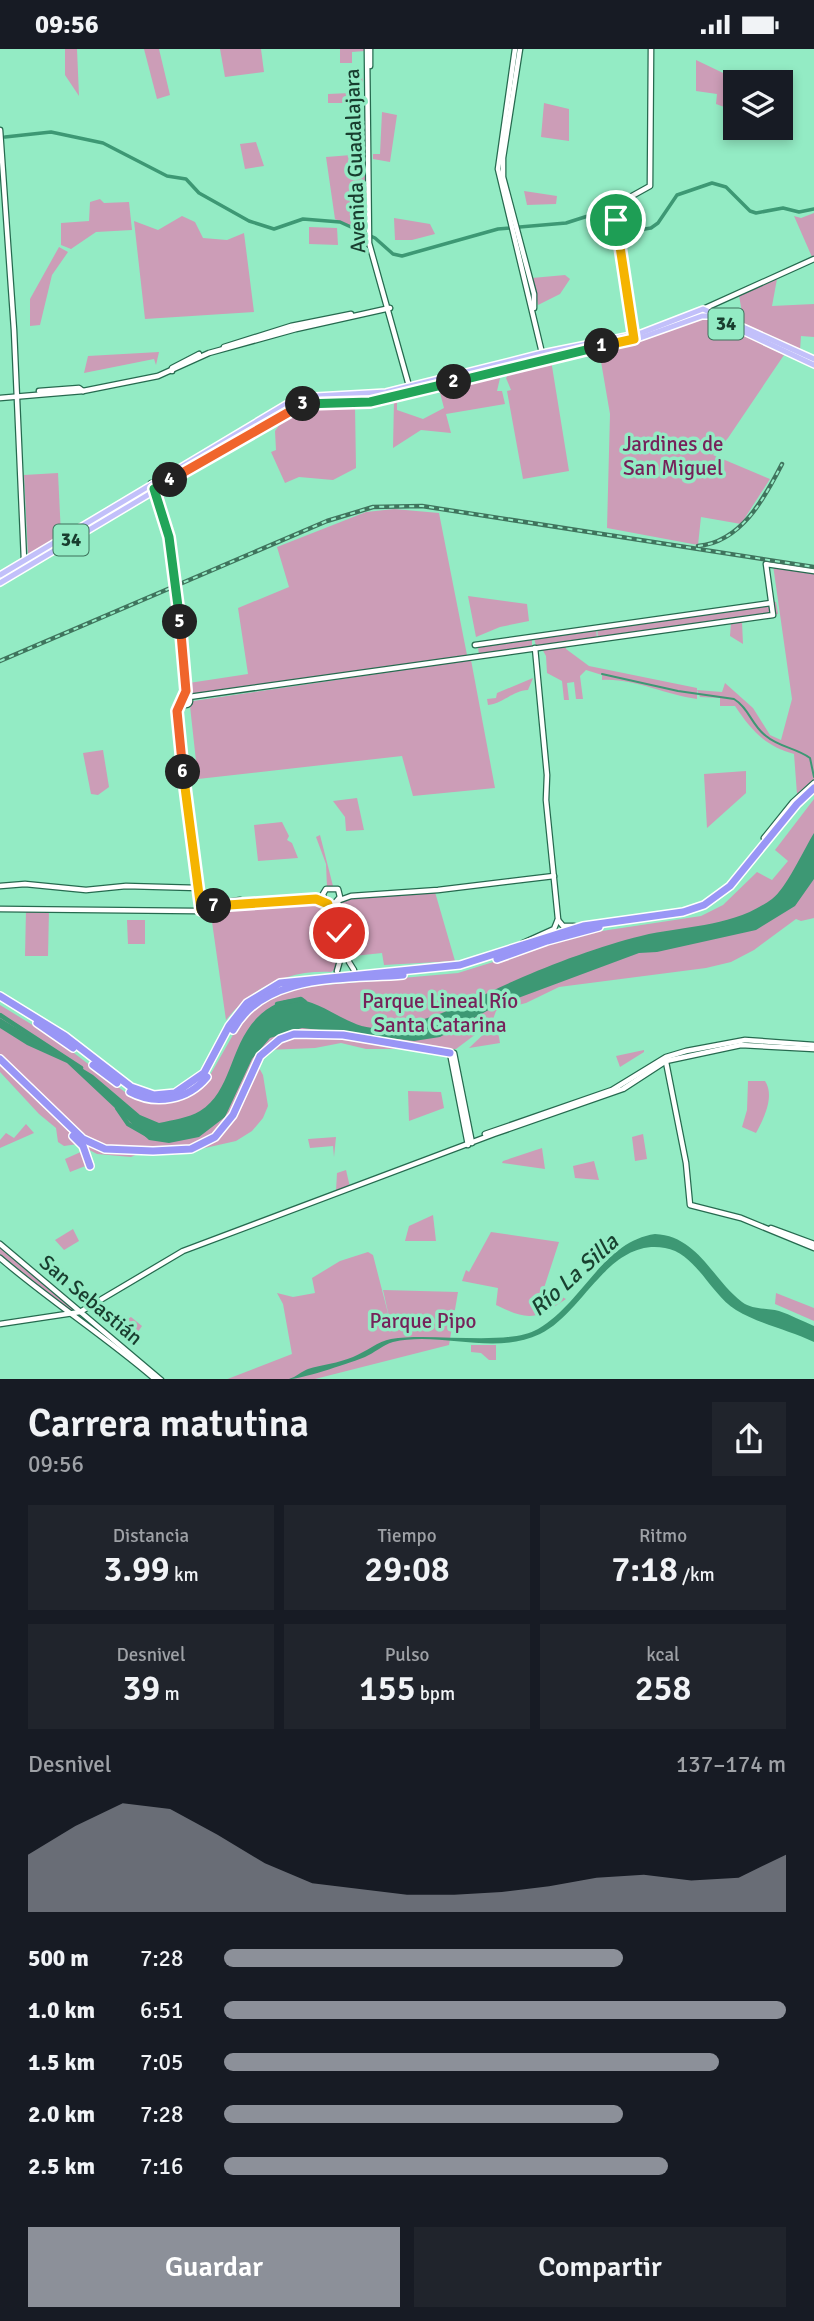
<!DOCTYPE html>
<html lang="es">
<meta charset="utf-8">
<style>
:root{--surface:#171b24;--page:#20242c;--text:#f1f3f6;--muted:#9ea1a6;--accent:#8c9099}
body{margin:0;font-family:Signika,sans-serif;background:var(--page);color:var(--text);height:100vh;display:flex;flex-direction:column;font-size:26px;white-space:nowrap}
*{box-sizing:border-box;margin:0}
p{font-size:23px;color:var(--muted)}
.icon{flex:none;width:38px;height:38px;fill:none;stroke:currentColor;stroke-width:2;stroke-linecap:round;stroke-linejoin:round}
.map{position:relative;height:1330px;overflow:hidden}
.details{display:flex;flex-direction:column;background:var(--surface);flex:1}
.details>*{flex:none}
.tools{position:absolute;left:723px;top:21px;display:grid;gap:14px}
.tools a{display:grid;place-items:center;width:70px;height:70px;border-radius:0px;background:var(--surface);box-shadow:0 4px 10px #0003;font-size:35px}
.pin{position:absolute;display:grid;place-items:center;width:60px;height:60px;color:#fff;margin:-30px;border:4px solid #fff;border-radius:50%;box-shadow:0 2px 7px #0007}
.km{position:absolute;width:35px;height:35px;margin:-18px;border-radius:50%;background:#222;color:#fff;font-size:19px;line-height:35px;text-align:center}
.round{display:grid;place-items:center;flex:none;width:74px;height:74px;border-radius:0px;background:var(--page)}
.headline{display:flex;align-items:center;justify-content:space-between;height:119px;padding:0 28px}
h1{font-size:38px;font-weight:600;line-height:52px}
.metrics{display:grid;grid-template-columns:repeat(3,1fr);gap:10px;height:119px;padding:7px 28px}
.metrics div{display:grid;align-content:center;border-radius:0px;background:var(--page);text-align:center}
.metrics b{font-size:35px;font-weight:600}
.metrics small{font-size:19px;font-weight:400}
.metrics p{font-size:19px}
.chart{height:196px;padding:14px 28px}
.chart p{display:flex;justify-content:space-between}
.chart svg{width:100%;height:126px;margin-top:7px;fill:var(--accent);opacity:.7}
.button{display:flex;gap:14px;margin-top:auto;padding:14px 28px}
.button a{flex:1;height:80px;border-radius:0px;background:var(--accent);color:#fff;font-size:28px;font-weight:600;line-height:80px;text-align:center}
.button a+a{background:var(--page);color:var(--text)}
ul{padding:0 28px;list-style:none;font-size:23px}
li{display:grid;grid-template-columns:112px 84px 1fr;align-items:center;height:52px}
li i{height:18px;border-radius:9px;background:var(--accent)}
.status{display:flex;justify-content:space-between;align-items:center;height:49px;padding:0 35px;background:var(--surface);direction:ltr}
.status svg{height:19px;fill:currentColor}
.map>svg:first-child{display:block}
.green{fill:#cc9db7}
.water{fill:#3d9874}
.lines{fill:none;stroke-linecap:round;stroke-linejoin:round}
.stream{stroke:#3d9874;stroke-width:2}
.canal{stroke:#3d9874;stroke-width:3.5}
.river{stroke:#3d9874;stroke-width:4.5}
.secondary-casing{stroke:#266a4f;stroke-width:7}
.primary-casing{stroke:#fff;stroke-width:8}
.highway-casing{stroke:#fff;stroke-width:10}
.secondary{stroke:#fff;stroke-width:4.5}
.primary{stroke:#c2c0fa;stroke-width:5}
.highway{stroke:#9996f6;stroke-width:7}
.rail-casing{stroke:#3f745d;stroke-width:4.5}
.rail{stroke:#93ebc4;stroke-width:2;stroke-dasharray:5;stroke-linecap:butt}
.split-1-casing{stroke:#fff;stroke-width:14}
.split-2-casing{stroke:#fff;stroke-width:14}
.split-3-casing{stroke:#fff;stroke-width:14}
.split-4-casing{stroke:#fff;stroke-width:14}
.split-5-casing{stroke:#fff;stroke-width:14}
.split-6-casing{stroke:#fff;stroke-width:14}
.split-7-casing{stroke:#fff;stroke-width:14}
.split-8-casing{stroke:#fff;stroke-width:14}
.split-1{stroke:#f5b400;stroke-width:9}
.split-2{stroke:#22a559;stroke-width:9}
.split-3{stroke:#22a559;stroke-width:9}
.split-4{stroke:#f0652b;stroke-width:9}
.split-5{stroke:#22a559;stroke-width:9}
.split-6{stroke:#f0652b;stroke-width:9}
.split-7{stroke:#f5b400;stroke-width:9}
.split-8{stroke:#f5b400;stroke-width:9}
.labels{text-anchor:middle;dominant-baseline:central;stroke-width:7;stroke-linejoin:round;paint-order:stroke}
.shield{fill:#93ebc4;stroke:#3d715b;stroke-width:2}
.shield-label{font-size:19px;font-weight:bold;fill:#183d2e}
.street-label{font-size:21px;fill:#183d2e;stroke:#93ebc4}
.park-label{font-size:21px;fill:#76225a;stroke:#93ebc4}
.water-label{font-size:23px;font-style:italic;fill:#194130;stroke:#93ebc4}
</style>
<div class="status"><b>09:56</b><svg viewBox="0 0 49 12"><path d="M0 12V9h3v3zM5 12V6h3v6zM10 12V3h3v9zM15 12V0h3v12zM26 1h20v11H26zM47 4h2v5h-2z"/></svg></div>
<div class="map">
<svg width="814" height="1331" viewBox="0 0 814 1331">
<rect width="100%" height="100%" fill="#93ebc4"/>
<g class="green">
<path d="M65 0H77L79 47 65 26Z"/>
<path d="M144 0H159L170 46 157 50Z"/>
<path d="M261 0 264 23 225 28 220 0Z"/>
<path d="M340 0H365V2L352 3V14H340Z"/>
<path d="M696 11 742 33H735V62L716 55 717 45 696 42Z"/>
<path d="M354 21H362L363 45 355 46Z"/>
<path d="M350 44 351 54H328V45Z"/>
<path d="M544 54 569 60V92L541 88Z"/>
<path d="M382 63 397 66 390 113 373 110V105H380Z"/>
<path d="M256 93 264 117 245 120 240 95Z"/>
<path d="M364 105 366 106 368 185 335 170 326 108Z"/>
<path d="M524 142 557 147 556 155 527 156Z"/>
<path d="M100 150 104 154 129 153 132 181 96 183 71 200 61 196V174L89 172 90 153Z"/>
<path d="M814 164V207L812 208 794 167 801 169Z"/>
<path d="M182 167 195 173 203 189 227 191 244 184 254 263 145 270 134 172 158 181Z"/>
<path d="M394 169 430 175 435 185 412 191H395Z"/>
<path d="M309 178 337 179 338 196 309 195Z"/>
<path d="M59 198 68 203 52 226 40 276 30 277V250Z"/>
<path d="M565 226 570 230 560 245 538 256 532 229Z"/>
<path d="M777 230 772 257 814 255V288L801 287 800 302 744 276 739 246Z"/>
<path d="M707 268 784 306 728 389 713 406 770 430 741 475 701 468 698 496 607 479 610 365 599 301Z"/>
<path d="M159 303 156 316 154 310 84 324 88 307Z"/>
<path d="M551 311 569 422 523 430 507 342 511 341 506 329 512 321Z"/>
<path d="M492 326 500 329 497 342H502L505 355 446 365 451 384 421 381 393 399 394 351 397 350V361L423 370 444 359 439 340Z"/>
<path d="M313 356 355 357 356 419 333 431 299 428 285 434 271 403 276 401 275 382 280 375 278 370 298 359Z"/>
<path d="M58 424 61 486 28 506 24 426Z"/>
<path d="M394 460 439 464 467 606 192 647 189 634 248 625 238 559 289 538 277 498 366 463Z"/>
<path d="M773 516 814 523V730L797 745 794 705C766 698 751 681 735 657H720V649L700 648 697 641 722 643 725 634 753 659 770 686 781 691 792 650Z"/>
<path d="M468 547 527 555 529 572 500 578 476 588Z"/>
<path d="M776 553 778 565 598 590 597 578Z"/>
<path d="M742 573 743 595 730 587 731 574Z"/>
<path d="M596 580 597 589 536 597 534 589Z"/>
<path d="M532 589V598L479 606 478 598Z"/>
<path d="M565 595 566 600 589 617 697 639V650C665 646 634 629 602 631V626L586 621 580 627 583 650H576L574 633 567 634 569 651H564L562 632 547 624 546 607 541 598Z"/>
<path d="M471 611 495 739 413 747 402 707 198 730 190 657 193 652Z"/>
<path d="M533 629 528 641C512 642 504 654 488 656L487 650 496 649 497 644Z"/>
<path d="M103 701 109 738 98 746 91 745 83 704Z"/>
<path d="M746 722V744L707 779 704 725Z"/>
<path d="M357 749 364 781 346 782 345 768 333 752Z"/>
<path d="M814 750V869L801 872 796 870 754 901 731 913 706 919 559 938 526 954 496 962 492 973 456 1000H366L341 994 315 999 267 1001 257 1015 263 1026 268 1057 263 1069 252 1082 236 1092 174 1106 151 1099 131 1108 97 1105 78 1095 64 1097 58 1093 56 1079 39 1065 0 1023V956L57 991 130 1047 150 1053H170L209 1028 242 970 268 948 302 938 458 924 582 885 701 867 723 856 757 823 772 831 788 812 775 801Z"/>
<path d="M282 773 289 787 287 791 292 794 298 809 258 812 254 776Z"/>
<path d="M320 786 333 837 327 838 326 815 316 788Z"/>
<path d="M423 842 435 843 455 912 384 916 382 904 354 907 350 887H346L341 854 348 849Z"/>
<path d="M306 852 326 857C331 874 351 913 331 923 288 921 252 938 226 971L210 859Z"/>
<path d="M26 861H49L48 907H25Z"/>
<path d="M127 871H145V895H128Z"/>
<path d="M497 977 500 994 469 999 489 980Z"/>
<path d="M644 1001V1003L620 1018 616 1007Z"/>
<path d="M748 1032H765C775 1047 764 1069 756 1084L742 1078 747 1061Z"/>
<path d="M408 1042 441 1043 444 1059 409 1072Z"/>
<path d="M26 1075 34 1084 0 1099V1091L6 1084 14 1089Z"/>
<path d="M643 1085 647 1110 635 1112 632 1088Z"/>
<path d="M336 1088 334 1108 333 1097 310 1099 308 1090Z"/>
<path d="M542 1099 545 1120 502 1114 503 1112Z"/>
<path d="M83 1102 88 1116 70 1123 65 1110Z"/>
<path d="M594 1112 599 1131 575 1129 573 1117Z"/>
<path d="M346 1121 350 1138 336 1142 337 1124Z"/>
<path d="M433 1166 436 1192H405L409 1177Z"/>
<path d="M73 1180 79 1192 64 1201 55 1191Z"/>
<path d="M491 1183 559 1193 544 1239 566 1250C535 1271 529 1272 496 1256L498 1239 462 1232 466 1221 469 1223Z"/>
<path d="M0 1195 80 1263 69 1266 0 1209Z"/>
<path d="M368 1203 373 1206 390 1272 383 1241 458 1243 449 1296 315 1330 225 1331 292 1305 283 1255 277 1244 293 1248 315 1244 312 1229 340 1212Z"/>
<path d="M776 1244 814 1259V1272L775 1255Z"/>
<path d="M131 1268 142 1277 135 1287 120 1274Z"/>
<path d="M471 1296H496V1311H489L481 1304 471 1303Z"/>
</g>
<g class="water">
<path d="M814 784V830L795 857 756 881 657 903 639 904 494 958 440 988 414 992 302 979 270 989 252 1010 225 1068 199 1088 169 1094 149 1091 67 1014 27 996 0 979V969L93 1026 140 1066 159 1074C173 1071 188 1069 200 1062 238 1039 227 978 278 954 311 938 343 980 377 979 426 977 472 950 516 931 552 915 603 896 641 887 687 876 732 879 772 850 786 840 804 800 814 784Z"/>
<path d="M655 1185C698 1187 712 1230 742 1253 753 1261 767 1259 779 1262 791 1266 802 1272 814 1277V1293C789 1281 759 1275 736 1261 710 1245 696 1204 665 1199 608 1189 584 1264 540 1285 494 1307 440 1282 393 1293 383 1296 374 1304 365 1308 353 1313 299 1331 289 1330 296 1328 302 1322 308 1320 321 1316 339 1314 353 1308 366 1303 378 1292 391 1290 432 1283 506 1298 538 1280 583 1254 602 1193 655 1185Z"/>
</g>
<g class="lines">
<path class="stream" d="M602 625 678 642 734 650C749 659 752 677 766 687 779 698 796 699 810 709L814 728"/>
<path class="canal" d="M5 88 51 83 103 94 167 127 186 130 199 144 249 172 274 180 303 170 340 173 375 189 393 205 402 207 498 180 566 174 591 166 639 181 651 179 658 174 677 146 712 134 726 138 750 162 756 164 783 159 799 163 814 160"/>
<g class="river">
<path d="M277 955 301 950 305 953"/>
<path d="M0 966 81 1019"/>
<path d="M117 1059 128 1075 149 1087"/>
</g>
<defs>
<g id="secondary">
<path d="M367 0 369 194 411 344"/>
<path d="M515 0 498 120 542 304"/>
<path d="M520 0 503 109V128L534 245V259"/>
<path d="M370 17V0"/>
<path d="M0 81 14 281 24 511"/>
<path d="M701 261 814 210"/>
<path d="M634 286 616 166 623 152 650 137 651 0"/>
<path d="M224 298 291 277 351 265"/>
<path d="M172 322V319L199 305"/>
<path d="M39 342 79 339 83 342"/>
<path d="M0 349 83 342 158 327 209 304 296 280 390 259"/>
<path d="M151 434 169 488 188 648"/>
<path d="M475 596 771 554"/>
<circle cx="186" cy="652" r="4"/>
<path d="M189 648 773 566 766 515 814 522"/>
<path d="M185 655 179 662 201 861"/>
<path d="M179 689 182 715"/>
<path d="M764 789 793 753 814 734"/>
<path d="M0 837 25 835 86 841 126 837 198 839"/>
<path d="M340 851 351 847 438 841 554 827"/>
<path d="M338 853 349 913 354 921"/>
<path d="M328 856 341 908 337 922"/>
<path d="M201 857 240 851"/>
<path d="M0 860 195 862 220 855 309 850 333 856 340 848 338 840H326L323 845 325 853"/>
<path d="M558 871 563 877H574"/>
<path d="M523 894 554 880 558 870 546 751 547 726 535 599"/>
<path d="M666 1013 686 1114 690 1156 741 1169 814 1199"/>
<path d="M485 1085 612 1041 666 1008 686 1002 745 991 814 996"/>
<path d="M468 1096 450 1004H454L472 1094"/>
<path d="M771 1179 814 1195"/>
<path d="M0 1195 161 1331"/>
<path d="M0 1209C50 1252 105 1287 156 1331"/>
<path d="M0 1275 80 1263 183 1202 494 1085 623 1040 666 1012 741 996 814 1000"/>
</g>
<g id="primary">
<path d="M0 526 298 348 386 343 542 304 641 284 703 260 814 310"/>
<path d="M0 534 299 356 381 351 640 289 702 267H710L814 316"/>
</g>
<g id="highway">
<path d="M497 910 547 892 599 878"/>
<path d="M0 947 65 987 131 1038 154 1046 175 1044 204 1024 229 977 247 954 280 934 460 916 583 877 683 863 704 856 730 837 797 755 814 739"/>
<path d="M37 974 73 999"/>
<path d="M233 981C265 923 346 931 403 926"/>
<path d="M0 1010 83 1090 105 1100 153 1102 191 1100 215 1088 233 1066 260 1007 280 990 294 985 343 986 450 1004"/>
<path d="M93 1016 117 1034"/>
<path d="M130 1043C156 1057 188 1051 207 1028"/>
<path d="M73 1087 83 1097 90 1117"/>
</g>
</defs>
<use href="#secondary" class="secondary-casing"/>
<use href="#primary" class="primary-casing"/>
<use href="#highway" class="highway-casing"/>
<use href="#secondary" class="secondary"/>
<use href="#primary" class="primary"/>
<use href="#highway" class="highway"/>
<defs>
<g id="rail">
<path d="M698 497C741 493 764 450 782 415"/>
<path d="M0 612 327 472 373 458 422 457 814 518"/>
</g>
</defs>
<use href="#rail" class="rail-casing"/>
<use href="#rail" class="rail"/>
</g>
<g class="lines">
<defs>
<path id="split-1" d="M602 297 634 290 616 171"/>
<path id="split-2" d="M454 333 602 297"/>
<path id="split-3" d="M303 355 370 353 454 333"/>
<path id="split-4" d="M170 431 303 355"/>
<path id="split-5" d="M170 431 154 440 169 488 180 573"/>
<path id="split-6" d="M180 573 186 642 177 662 183 723"/>
<path id="split-7" d="M183 723 201 861 214 857"/>
<path id="split-8" d="M214 857 316 850 328 855 336 887 339 884"/>
</defs>
<use href="#split-1" class="split-1-casing"/>
<use href="#split-2" class="split-2-casing"/>
<use href="#split-3" class="split-3-casing"/>
<use href="#split-4" class="split-4-casing"/>
<use href="#split-5" class="split-5-casing"/>
<use href="#split-6" class="split-6-casing"/>
<use href="#split-7" class="split-7-casing"/>
<use href="#split-8" class="split-8-casing"/>
<use href="#split-1" class="split-1"/>
<use href="#split-2" class="split-2"/>
<use href="#split-3" class="split-3"/>
<use href="#split-4" class="split-4"/>
<use href="#split-5" class="split-5"/>
<use href="#split-6" class="split-6"/>
<use href="#split-7" class="split-7"/>
<use href="#split-8" class="split-8"/>
</g>
<g class="labels">
<g class="shield">
<rect x="708.5" y="259.5" width="35" height="31" rx="5"/>
<rect x="53.5" y="475.5" width="35" height="31" rx="5"/>
</g>
<g class="shield-label">
<text x="726" y="275">34</text>
<text x="71" y="491">34</text>
</g>
<g class="street-label">
<text transform="translate(355 112) rotate(-92)">Avenida Guadalajara</text>
<text transform="translate(91 1251) rotate(40)">San Sebastián</text>
</g>
<g class="park-label">
<text x="673" y="395">Jardines de<tspan x="673" dy="24">San Miguel</tspan></text>
<text x="440" y="952">Parque Lineal Río<tspan x="440" dy="24">Santa Catarina</tspan></text>
<text x="423" y="1272">Parque Pipo</text>
</g>
<g class="water-label">
<text transform="translate(574 1226) rotate(-42)">Río La Silla</text>
</g>
</g>
</svg>
<div class="tools">
<a><svg class="icon" aria-label="layers" viewBox="0 0 24 24"><path d="M12 4l9 5-9 5-9-5zM3 14l9 5 9-5"/></svg></a>
</div>
<div class="pin" style="left:616px;top:171px;background:#1e9e55"><svg class="icon" aria-label="arrive" viewBox="0 0 24 24"><path d="M6 21V4h12l-3 4 3 4H6"/></svg></div>
<div class="pin" style="left:339px;top:884px;background:#d93025"><svg class="icon" aria-label="check" viewBox="0 0 24 24"><path d="M5 12l5 5 9-10"/></svg></div>
<b class="km" style="left:602px;top:297px">1</b>
<b class="km" style="left:454px;top:333px">2</b>
<b class="km" style="left:303px;top:355px">3</b>
<b class="km" style="left:170px;top:431px">4</b>
<b class="km" style="left:180px;top:573px">5</b>
<b class="km" style="left:183px;top:723px">6</b>
<b class="km" style="left:214px;top:857px">7</b>
</div>
<section class="details">
<div class="headline"><div><h1>Carrera matutina</h1><p>09:56</p></div><a class="round"><svg class="icon" aria-label="share" viewBox="0 0 24 24"><path d="M12 15V3M7 8l5-5 5 5M5 13v7h14v-7"/></svg></a></div>
<div class="metrics">
<div><p>Distancia</p><b>3.99<small> km</small></b></div>
<div><p>Tiempo</p><b>29:08</b></div>
<div><p>Ritmo</p><b>7:18<small> /km</small></b></div>
</div>
<div class="metrics">
<div><p>Desnivel</p><b>39<small> m</small></b></div>
<div><p>Pulso</p><b>155<small> bpm</small></b></div>
<div><p>kcal</p><b>258</b></div>
</div>
<div class="chart"><p><span>Desnivel</span>137–174 m</p>
<svg viewBox="0 0 160 44" preserveAspectRatio="none"><path d="M0 44V24L10 14L20 6L30 8L40 17L50 27L60 34L70 36L80 38L90 38L100 37L110 35L120 32L130 31L140 33L150 32L160 24V44z"/></svg>
</div>
<ul>
<li><b>500 m</b>7:28<i style="width:71%"></i></li>
<li><b>1.0 km</b>6:51<i style="width:100%"></i></li>
<li><b>1.5 km</b>7:05<i style="width:88%"></i></li>
<li><b>2.0 km</b>7:28<i style="width:71%"></i></li>
<li><b>2.5 km</b>7:16<i style="width:79%"></i></li>
</ul>
<div class="button"><a>Guardar</a><a>Compartir</a></div>
</section>
